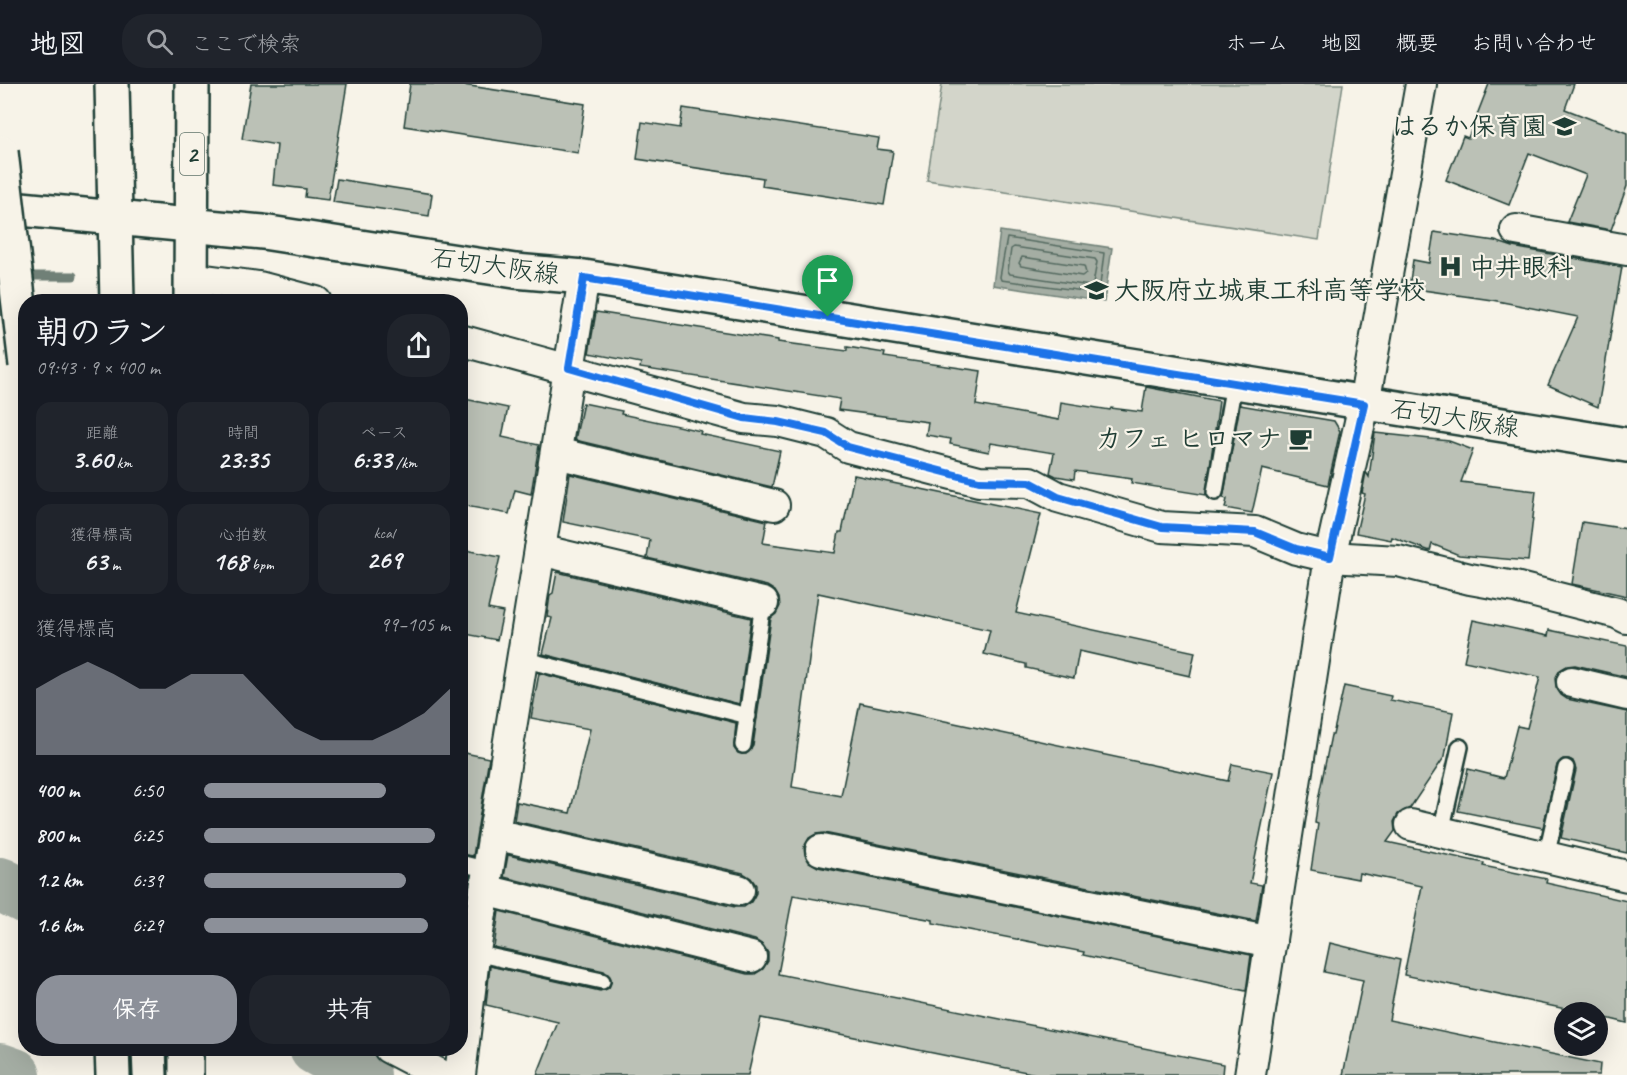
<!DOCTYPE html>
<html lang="ja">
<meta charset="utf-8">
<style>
:root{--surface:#171b24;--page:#20242c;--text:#f1f3f6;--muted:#9ea1a6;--line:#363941;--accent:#8c9099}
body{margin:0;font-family:Caveat,"Klee One",sans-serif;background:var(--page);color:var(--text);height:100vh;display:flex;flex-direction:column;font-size:22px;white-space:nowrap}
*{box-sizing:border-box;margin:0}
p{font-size:20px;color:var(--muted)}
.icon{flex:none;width:33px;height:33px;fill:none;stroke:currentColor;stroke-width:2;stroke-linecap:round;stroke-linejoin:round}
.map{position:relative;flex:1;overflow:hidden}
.sheet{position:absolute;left:18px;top:210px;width:450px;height:762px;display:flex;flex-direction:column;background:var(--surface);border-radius:24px;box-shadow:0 6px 24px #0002}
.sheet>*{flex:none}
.buttons{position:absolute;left:1554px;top:918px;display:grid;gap:12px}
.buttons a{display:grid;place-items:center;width:54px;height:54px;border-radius:50%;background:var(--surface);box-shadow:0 6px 24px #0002;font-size:30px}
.pin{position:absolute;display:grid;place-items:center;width:51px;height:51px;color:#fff;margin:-62px -26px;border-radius:50% 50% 50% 0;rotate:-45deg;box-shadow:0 0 6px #0007}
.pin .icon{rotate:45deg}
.round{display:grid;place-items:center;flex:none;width:63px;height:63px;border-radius:24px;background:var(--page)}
.head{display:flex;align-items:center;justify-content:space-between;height:102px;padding:0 18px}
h1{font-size:33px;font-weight:600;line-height:45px}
.metrics{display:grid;grid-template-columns:repeat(3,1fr);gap:9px;height:102px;padding:6px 18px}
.metrics div{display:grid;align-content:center;border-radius:15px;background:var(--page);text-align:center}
.metrics b{font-size:26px;font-weight:600}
.metrics small{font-size:16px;font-weight:400}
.metrics p{font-size:16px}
.chart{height:168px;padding:12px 18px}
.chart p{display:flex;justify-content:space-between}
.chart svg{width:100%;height:108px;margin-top:6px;fill:var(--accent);opacity:.7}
.button{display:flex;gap:12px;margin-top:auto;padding:12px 18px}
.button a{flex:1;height:69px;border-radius:24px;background:var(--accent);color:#fff;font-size:24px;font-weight:600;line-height:69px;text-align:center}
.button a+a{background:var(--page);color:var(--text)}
ul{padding:0 18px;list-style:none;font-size:20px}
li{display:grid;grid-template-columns:96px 72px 1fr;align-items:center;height:45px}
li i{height:15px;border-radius:8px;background:var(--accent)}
header{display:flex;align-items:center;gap:36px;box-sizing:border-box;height:84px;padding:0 30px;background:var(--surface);border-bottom:2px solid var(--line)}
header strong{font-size:28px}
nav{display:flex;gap:33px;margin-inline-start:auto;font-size:21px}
.search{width:420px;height:54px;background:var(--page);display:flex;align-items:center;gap:15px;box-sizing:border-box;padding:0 21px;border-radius:24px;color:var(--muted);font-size:22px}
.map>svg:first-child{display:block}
.green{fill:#d3d5ca;stroke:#79897f;stroke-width:1.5}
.water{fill:#a4ada3;stroke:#6f8077;stroke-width:1.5}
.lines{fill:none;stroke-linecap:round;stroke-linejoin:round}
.shore{stroke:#546a60;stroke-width:1.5}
.stream{stroke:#6f8077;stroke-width:9}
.river{stroke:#a4ada3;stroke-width:54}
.building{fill:#bbc1b6;stroke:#1f3d34;stroke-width:1.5}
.lane-casing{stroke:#1f3d34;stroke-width:20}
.street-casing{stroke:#1f3d34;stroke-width:34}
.secondary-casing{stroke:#1f3d34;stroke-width:38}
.primary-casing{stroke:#1f3d34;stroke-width:38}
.highway-casing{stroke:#1f3d34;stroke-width:38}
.lane{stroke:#f7f3e8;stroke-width:15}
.street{stroke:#f7f3e8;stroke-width:30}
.secondary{stroke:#f7f3e8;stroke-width:33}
.primary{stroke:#f7f3e8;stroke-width:33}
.highway{stroke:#f7f3e8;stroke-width:33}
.highway-bridge-casing{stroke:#1f3d34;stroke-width:38;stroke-linecap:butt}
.highway-bridge{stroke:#f7f3e8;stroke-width:33}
.route-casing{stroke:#fff;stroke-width:12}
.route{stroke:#1a73e8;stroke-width:8}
.labels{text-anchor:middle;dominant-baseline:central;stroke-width:4.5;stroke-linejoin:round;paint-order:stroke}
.shield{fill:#f7f3e8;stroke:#60746a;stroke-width:1.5}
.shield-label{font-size:24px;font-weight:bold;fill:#1f3d34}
.poi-label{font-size:26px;font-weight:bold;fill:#1f3d34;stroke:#f7f3e8;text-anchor:end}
.street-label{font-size:26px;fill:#1f3d34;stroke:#f7f3e8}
</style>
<header>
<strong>地図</strong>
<div class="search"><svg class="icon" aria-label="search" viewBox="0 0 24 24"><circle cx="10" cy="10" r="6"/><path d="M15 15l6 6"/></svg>ここで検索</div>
<nav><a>ホーム</a><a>地図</a><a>概要</a><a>お問い合わせ</a></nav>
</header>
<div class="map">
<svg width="1627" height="991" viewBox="0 0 1627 991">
<rect width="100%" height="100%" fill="#f7f3e8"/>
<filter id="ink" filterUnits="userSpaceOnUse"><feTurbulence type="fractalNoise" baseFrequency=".0167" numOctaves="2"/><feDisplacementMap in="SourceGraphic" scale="12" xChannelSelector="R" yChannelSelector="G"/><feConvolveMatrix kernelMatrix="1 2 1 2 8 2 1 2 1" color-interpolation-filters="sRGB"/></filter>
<g filter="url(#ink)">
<path class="green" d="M942 0H1343L1319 156 927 96Z"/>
<path class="water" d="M1000 147 1112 164 1104 218 993 201Z"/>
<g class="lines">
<g class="shore">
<path d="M1007 154 1104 169 1099 209 1001 196 1000 193Z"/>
<path d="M1014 163 1095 175 1097 178 1093 200 1090 202 1010 190 1008 187 1011 165Z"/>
<path d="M1022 173 1084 182 1086 189 1082 192 1021 182 1019 179Z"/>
</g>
<path class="stream" d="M21 192H73"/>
<g class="river">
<path d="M0 800 26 813"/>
<path d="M316 964 364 991"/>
<path d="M0 986 14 991"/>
</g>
</g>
<g class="building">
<path d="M251 0H347L328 116 305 113 306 105 273 101 277 61 242 55Z"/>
<path d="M410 0H457L585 20 578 69 404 42Z"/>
<path d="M1489 0H1574L1565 25 1627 49V102L1611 146 1567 138 1586 91 1529 69 1509 121 1446 96 1463 52 1468 54Z"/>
<path d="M683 24 879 54 877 65 893 67 884 121 762 102 763 94 637 75 642 38 680 44Z"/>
<path d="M337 95 432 110 429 132 333 118Z"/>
<path d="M1434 148 1495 157 1513 163 1622 183 1598 323 1548 301 1578 233 1492 216 1409 204 1413 176 1429 179Z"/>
<path d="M596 228 778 256V258L847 267V263L885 269 884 273 981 287 976 321 1059 336 1061 318 1110 326 1111 324 1142 328 1146 303 1219 317 1206 411 1131 399 1132 395 1075 387 1074 395 1056 392 1050 389 1054 369 991 359 989 368 950 360 951 355 926 351 928 338 838 326 840 315 640 284 641 279 589 269Z"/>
<path d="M460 314 508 324 502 353 539 361 531 410 515 406 509 430 460 421Z"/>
<path d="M583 319 622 327 621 330 701 347 700 350 780 367 772 403 575 356Z"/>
<path d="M1240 321 1334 337 1340 347 1328 401 1262 385 1252 429 1225 424 1227 415 1223 414Z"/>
<path d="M1375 349 1449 357 1473 366 1461 398 1536 407 1528 477 1459 471 1432 460 1430 467 1392 453 1391 456 1356 449 1365 410 1362 409 1366 388 1369 393Z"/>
<path d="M570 390 767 437 763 459 835 469 839 448H842L854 391 1041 430 1016 529 1195 568 1190 592 1079 567 1074 594 1026 584V580L984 570 990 546 818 509 792 703 841 712 860 619 1228 697 1232 680 1273 688 1250 799 1262 801 1256 837 824 749 816 750 809 754 804 763 805 771 809 778 818 783 1251 871 1246 907 1083 871 1084 868 964 845 933 839V836L793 811 778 890 1223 980 1222 991H1041L761 934 748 991H537L558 938 486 921 490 882 600 907 609 904 611 895 604 887 494 863 499 827 747 890H755L763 885 768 877V869L763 861 755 856 504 793 508 771 735 823H744L751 818 756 809V801L751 794 743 789 514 737 517 718 570 729 590 645 531 634 539 589 736 639 734 664 738 669 746 670 753 662 771 534 776 530 780 522 779 514 775 507 767 502 647 474 650 456 563 438Z"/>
<path d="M1582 438 1627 445V512L1572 500Z"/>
<path d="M460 465 500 473 488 525 503 528 497 556 460 549Z"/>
<path d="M557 488 751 534 739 620 543 570 552 534 547 533 550 511 553 509Z"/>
<path d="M1473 536 1548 552 1549 546 1627 562V593L1575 581 1567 582 1560 586 1555 595 1556 603 1561 611 1567 615 1627 628V769L1561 754 1576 686 1573 677 1569 675H1563L1557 681 1543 744 1458 727 1468 685 1504 694 1517 642 1527 644 1540 593 1464 577Z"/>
<path d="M1344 602 1391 612 1390 616 1453 628 1445 672 1410 724 1398 730 1394 738 1395 747 1387 758 1484 779 1483 782 1547 795 1546 799 1627 817V939L1598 932V928H1580L1404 891 1422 802 1359 789 1358 795 1311 786 1318 740 1315 739 1318 716 1331 651H1333Z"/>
<path d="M460 668 489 674 473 772 460 770Z"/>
<path d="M460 789 470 791 465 818 460 817Z"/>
<path d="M1330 859 1400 876 1389 936 1600 980 1599 991H1343L1363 896 1324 888Z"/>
</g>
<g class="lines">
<defs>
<g id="lane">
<path d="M1215 408 1234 299"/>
<path d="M522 575 748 632"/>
<path d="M743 661 763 519"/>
<path d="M1441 748 1460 663"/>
<path d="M1546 773 1566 684"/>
<path d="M460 779 488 786"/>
<path d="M475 869 602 897"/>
</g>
<g id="street">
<path d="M1516 146 1627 166"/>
<path d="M191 194 259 203 316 218"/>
<path d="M460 256 744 334 778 337 826 349 848 363 979 397 1030 398 1058 413 1162 443 1255 448 1296 465 1330 473 1398 477 1470 495 1515 503 1617 529 1627 534"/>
<path d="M556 369 774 421"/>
<path d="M540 466 763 519"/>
<path d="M1572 598 1627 611"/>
<path d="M1411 741 1627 792"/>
<path d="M494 750 739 806"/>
<path d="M821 766 1271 858"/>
<path d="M485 806 751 873"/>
<path d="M389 964 441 991"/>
<path d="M460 991 474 873 584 193"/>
<path d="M1250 991 1330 473 1364 320 1421 0"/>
</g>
<path id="secondary" d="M0 123 263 148 515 187 584 193 1627 361"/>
<g id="primary">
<path d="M112 0 117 218"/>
<path d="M191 218 192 0"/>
<path d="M112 964 113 991"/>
<path d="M186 964V991"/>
</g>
<path id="highway" d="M149 964 150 991"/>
</defs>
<use href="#lane" class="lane-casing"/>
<use href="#street" class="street-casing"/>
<use href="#secondary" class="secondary-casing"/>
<use href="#primary" class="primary-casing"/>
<use href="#highway" class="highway-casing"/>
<use href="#lane" class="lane"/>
<use href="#street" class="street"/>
<use href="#secondary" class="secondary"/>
<use href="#primary" class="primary"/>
<use href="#highway" class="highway"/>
<defs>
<path id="highway-bridge" d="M1 68 26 281"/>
</defs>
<use href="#highway-bridge" class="highway-bridge-casing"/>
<use href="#highway-bridge" class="highway-bridge"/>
</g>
</g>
<g class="lines" filter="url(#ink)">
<defs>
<path id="route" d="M584 194 1364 320 1330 473 1296 465 1255 448 1162 443 1058 413 1030 398 979 397 848 363 826 349 778 338 744 334 569 284Z"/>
</defs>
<use href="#route" class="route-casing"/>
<use href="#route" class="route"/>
</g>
<defs>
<symbol id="school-bare" viewBox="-9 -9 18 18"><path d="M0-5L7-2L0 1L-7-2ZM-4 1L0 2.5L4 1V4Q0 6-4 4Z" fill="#1f3d34" stroke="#f7f3e8" stroke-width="2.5" paint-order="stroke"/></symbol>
<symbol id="hospital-bare" viewBox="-9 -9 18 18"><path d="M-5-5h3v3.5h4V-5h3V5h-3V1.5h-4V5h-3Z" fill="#1f3d34" stroke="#f7f3e8" stroke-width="2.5" paint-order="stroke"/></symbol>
<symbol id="cafe-bare" viewBox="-9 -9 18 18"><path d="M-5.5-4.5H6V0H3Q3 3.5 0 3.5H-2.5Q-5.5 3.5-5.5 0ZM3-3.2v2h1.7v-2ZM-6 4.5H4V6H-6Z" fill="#1f3d34" stroke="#f7f3e8" stroke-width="2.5" paint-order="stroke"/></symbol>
</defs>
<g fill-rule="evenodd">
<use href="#school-bare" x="1548" y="26" width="33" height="33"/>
<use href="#hospital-bare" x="1434" y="166" width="33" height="33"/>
<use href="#school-bare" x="1080" y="190" width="33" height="33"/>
<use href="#cafe-bare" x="1284" y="338" width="33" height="33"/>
</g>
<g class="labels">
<rect class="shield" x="180" y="49" width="24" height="42" rx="4.5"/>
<g class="shield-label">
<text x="192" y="70">2</text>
</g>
<g class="poi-label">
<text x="1547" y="42">はるか保育園</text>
<text x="1469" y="183" text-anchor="start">中井眼科</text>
<text x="1114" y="206" text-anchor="start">大阪府立城東工科高等学校</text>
<text x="1282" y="354">カフェ ヒロマナ</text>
</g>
<g class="street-label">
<text transform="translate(495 182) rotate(8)">石切大阪線</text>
<text transform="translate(1455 334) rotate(9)">石切大阪線</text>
</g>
</g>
</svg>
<div class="buttons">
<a><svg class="icon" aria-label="layers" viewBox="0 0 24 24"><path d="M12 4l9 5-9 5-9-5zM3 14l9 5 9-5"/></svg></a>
</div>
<div class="pin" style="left:828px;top:233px;background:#1e9e55"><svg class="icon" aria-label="arrive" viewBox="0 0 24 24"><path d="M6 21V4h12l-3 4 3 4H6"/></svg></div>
<section class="sheet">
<div class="head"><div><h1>朝のラン</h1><p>09:43 · 9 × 400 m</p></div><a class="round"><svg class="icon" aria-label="share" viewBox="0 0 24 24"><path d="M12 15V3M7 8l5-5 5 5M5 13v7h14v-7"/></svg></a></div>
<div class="metrics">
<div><p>距離</p><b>3.60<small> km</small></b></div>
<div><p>時間</p><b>23:35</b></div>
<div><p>ペース</p><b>6:33<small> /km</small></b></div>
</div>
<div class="metrics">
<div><p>獲得標高</p><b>63<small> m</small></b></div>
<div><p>心拍数</p><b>168<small> bpm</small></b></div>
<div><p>kcal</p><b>269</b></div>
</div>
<div class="chart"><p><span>獲得標高</span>99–105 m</p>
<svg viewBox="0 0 160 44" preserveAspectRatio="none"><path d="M0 44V17L10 11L20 6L30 11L40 17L50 17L60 11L70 11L80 11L90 22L100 33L110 38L120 38L130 38L140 33L150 27L160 17V44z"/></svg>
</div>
<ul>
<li><b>400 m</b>6:50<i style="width:74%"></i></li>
<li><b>800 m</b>6:25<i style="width:94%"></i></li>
<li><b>1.2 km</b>6:39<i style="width:82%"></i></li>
<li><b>1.6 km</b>6:29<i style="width:91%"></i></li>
</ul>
<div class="button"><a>保存</a><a>共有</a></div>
</section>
</div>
